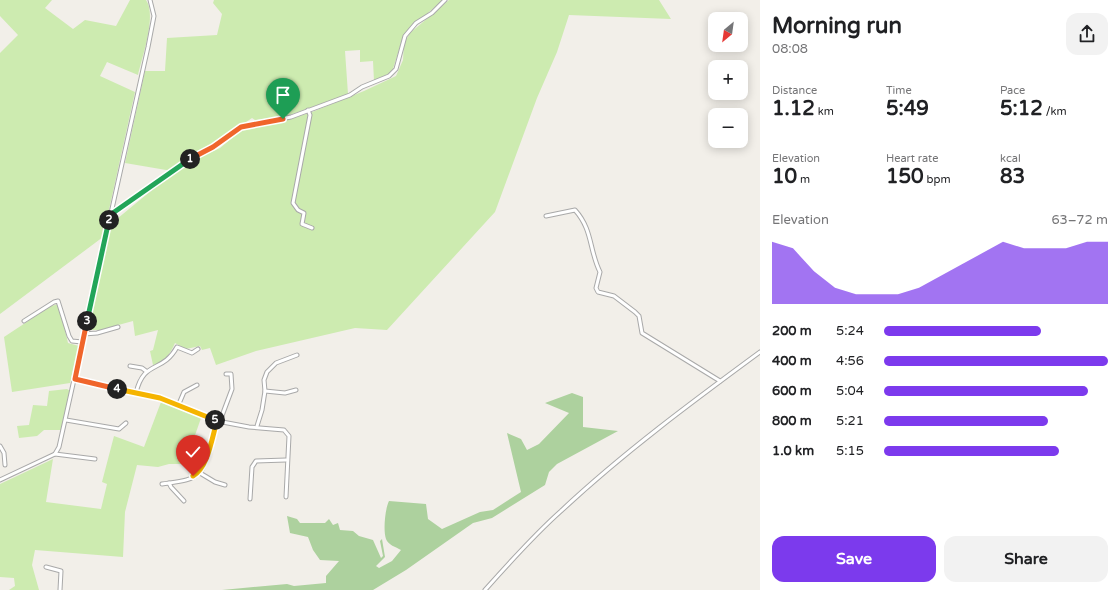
<!DOCTYPE html>
<meta charset="utf-8">
<style>
:root{--surface:#fff;--page:#f2f2f2;--text:#202124;--muted:#757577;--accent:#7c3aed}
body{margin:0;font-family:"Varela Round",sans-serif;background:var(--page);color:var(--text);height:100vh;display:flex;flex-direction:column;font-size:15px;white-space:nowrap}
*{box-sizing:border-box;margin:0}
p{font-size:13px;color:var(--muted)}
.icon{flex:none;width:22px;height:22px;fill:none;stroke:currentColor;stroke-width:2;stroke-linecap:round;stroke-linejoin:round}
.map{position:relative;flex:1;overflow:hidden}
.sheet{display:flex;flex-direction:column;background:var(--surface);width:360px}
.sheet>*{flex:none}
.needle{width:26px;rotate:209deg}
.controls{position:absolute;left:708px;top:12px;display:grid;gap:8px}
.controls a{display:grid;place-items:center;width:40px;height:40px;border-radius:8px;background:var(--surface);box-shadow:0 2px 10px #0003;font-size:20px}
.pin{position:absolute;display:grid;place-items:center;width:34px;height:34px;color:#fff;margin:-41px -17px;border-radius:50% 50% 50% 0;rotate:-45deg;box-shadow:0 0 4px #0007}
.pin .icon{rotate:45deg}
.km{position:absolute;width:20px;height:20px;margin:-10px;border-radius:50%;background:#222;color:#fff;font-size:11px;line-height:20px;text-align:center}
.round{display:grid;place-items:center;flex:none;width:42px;height:42px;border-radius:12px;background:var(--page)}
.headline{display:flex;align-items:center;justify-content:space-between;height:68px;padding:0 12px}
h1{font-size:22px;font-weight:700;line-height:30px}
.figures{display:grid;grid-template-columns:repeat(3,1fr);gap:6px;height:68px;padding:4px 12px}
.figures div{display:grid;align-content:center}
.figures b{font-size:20px;font-weight:700}
.figures small{font-size:11px;font-weight:400}
.figures p{font-size:11px}
.chart{height:112px;padding:8px 12px}
.chart p{display:flex;justify-content:space-between}
.chart svg{width:100%;height:72px;margin-top:4px;fill:var(--accent);opacity:.7}
.cta{display:flex;gap:8px;margin-top:auto;padding:8px 12px}
.cta a{flex:1;height:46px;border-radius:12px;background:var(--accent);color:#fff;font-size:16px;font-weight:700;line-height:46px;text-align:center}
.cta a+a{background:var(--page);color:var(--text)}
ul{padding:0 12px;list-style:none;font-size:13px}
li{display:grid;grid-template-columns:64px 48px 1fr;align-items:center;height:30px}
li i{height:10px;border-radius:5px;background:var(--accent)}
main{display:flex;flex:1;min-height:0}
.map>svg:first-child{display:block}
.grass{fill:#cdebb0}
.forest{fill:#add19e}
.lines{fill:none;stroke-linecap:round;stroke-linejoin:round}
.minor-casing{stroke:#a9a9a9;stroke-width:5}
.minor{stroke:#fff;stroke-width:3}
.split-1-casing{stroke:#fff;stroke-width:8}
.split-2-casing{stroke:#fff;stroke-width:8}
.split-3-casing{stroke:#fff;stroke-width:8}
.split-4-casing{stroke:#fff;stroke-width:8}
.split-5-casing{stroke:#fff;stroke-width:8}
.split-6-casing{stroke:#fff;stroke-width:8}
.split-1{stroke:#f0652b;stroke-width:5}
.split-2{stroke:#22a559;stroke-width:5}
.split-3{stroke:#22a559;stroke-width:5}
.split-4{stroke:#f0652b;stroke-width:5}
.split-5{stroke:#f5b400;stroke-width:5}
.split-6{stroke:#f5b400;stroke-width:5}
</style>
<main>
<div class="map">
<svg width="760" height="590" viewBox="0 0 760 590">
<rect width="100%" height="100%" fill="#f2efe9"/>
<g class="grass">
<path d="M0 0H52L45 8 73 29 85 20 116 26 130 0H146C157 15 142 57 138 75L107 62 100 76 135 92 103 237 0 314V53L18 35 0 16Z"/>
<path d="M214 0H443L408 30 403 37 392 72 374 81 373 61 360 62V50L345 51 348 94 287 116 255 120 252 118 213 145 187 159 172 171 125 163 145 71H165L167 38 217 35 222 14 213 3Z"/>
<path d="M449 0H659L671 19 569 15 557 52 537 98 495 212 387 330 355 328 256 351 216 365 210 348 202 350 200 346 186 349 175 343C170 354 165 362 153 365L150 351 153 350 158 330 135 336 133 321 100 330H88L112 223 152 190 197 158 220 148 243 129 278 123 312 112 364 91 396 76 403 60 404 43 410 33Z"/>
<path d="M59 304 68 343 79 346 70 383 12 392 4 337 51 306Z"/>
<path d="M67 389 70 391 61 430H44L37 436 19 438 17 426 29 425 33 405 47 406 49 391Z"/>
<path d="M161 402 201 418 185 464H169L158 467 137 465 125 512 123 557 35 550 32 565 39 590H9L15 586 14 578 0 577V484L53 459 46 502 101 509 107 484 102 482 114 436 144 447Z"/>
</g>
<path class="forest" d="M572 393 583 397V427L618 431 557 464 549 472 545 485 492 518 473 523 406 570 373 590H222L287 584 294 586 326 583V576L339 561 320 560 313 550 308 537 290 533 287 516 297 519 300 523H325L329 519 333 525 338 523 340 530 353 531 359 536 373 540 381 558 383 556 380 541 382 539 385 557 376 566 379 568 392 561 401 550C396 547 388 545 386 539 383 531 385 509 389 501L426 504 428 519 442 529 480 512 493 510 521 492 507 433 521 439 527 450 539 444 569 413 545 403Z"/>
<g class="lines">
<defs>
<g id="minor">
<path d="M308 110 310 115 293 203 298 210 304 213 302 224 312 228"/>
<path d="M110 215 151 188 185 162 213 147 241 127 291 117 350 95 362 87 389 76 396 69 405 36 416 23 432 13 445 0"/>
<path d="M546 216 575 210C593 230 589 250 600 272L596 288 598 292 614 296 635 312 639 316 642 333 720 381"/>
<path d="M24 321 54 302 58 301 69 336 72 341 82 342"/>
<path d="M84 334 97 333 118 327"/>
<path d="M130 366 142 368 146 371"/>
<path d="M75 379 160 398 217 421 249 427 284 430 289 436 286 497"/>
<path d="M265 391 285 393 296 390"/>
<path d="M136 393C144 359 162 374 177 347L192 353 198 349"/>
<path d="M178 406 184 392 197 385"/>
<path d="M66 420 119 429 126 423"/>
<path d="M220 421 232 389 231 374H226"/>
<path d="M257 426 262 410 265 391 264 380 267 372 276 363 297 355"/>
<path d="M0 446 4 453 5 465"/>
<path d="M55 454 95 459"/>
<path d="M200 473 215 482 225 485"/>
<path d="M0 480 55 454 59 447 148 47 154 16 150 0"/>
<path d="M169 483 171 487 184 501"/>
<path d="M162 484C173 482 192 482 200 472 209 462 213 434 217 421"/>
<path d="M250 499 252 467 256 461 286 460"/>
<path d="M46 567 61 571 60 590"/>
<path d="M485 590C509 563 534 535 561 511 623 453 692 402 760 352"/>
</g>
</defs>
<use href="#minor" class="minor-casing"/>
<use href="#minor" class="minor"/>
</g>
<g class="lines">
<defs>
<path id="split-1" d="M190 159 213 147 241 127 283 119"/>
<path id="split-2" d="M109 220 110 215 190 159"/>
<path id="split-3" d="M87 321 109 220"/>
<path id="split-4" d="M87 321 75 379 117 389"/>
<path id="split-5" d="M117 389 160 398 215 420"/>
<path id="split-6" d="M193 476C208 468 212 437 217 421L215 420"/>
</defs>
<use href="#split-1" class="split-1-casing"/>
<use href="#split-2" class="split-2-casing"/>
<use href="#split-3" class="split-3-casing"/>
<use href="#split-4" class="split-4-casing"/>
<use href="#split-5" class="split-5-casing"/>
<use href="#split-6" class="split-6-casing"/>
<use href="#split-1" class="split-1"/>
<use href="#split-2" class="split-2"/>
<use href="#split-3" class="split-3"/>
<use href="#split-4" class="split-4"/>
<use href="#split-5" class="split-5"/>
<use href="#split-6" class="split-6"/>
</g>
</svg>
<div class="controls">
<a><svg class="needle" viewBox="-14 -14 28 28"><path d="M0-13l5 13h-10z" fill="#e53935"/><path d="M0 13l5-13h-10z" fill="#757577"/></svg></a>
<a>+</a>
<a>−</a>
</div>
<div class="pin" style="left:283px;top:119px;background:#1e9e55"><svg class="icon" aria-label="arrive" viewBox="0 0 24 24"><path d="M6 21V4h12l-3 4 3 4H6"/></svg></div>
<div class="pin" style="left:193px;top:476px;background:#d93025"><svg class="icon" aria-label="check" viewBox="0 0 24 24"><path d="M5 12l5 5 9-10"/></svg></div>
<b class="km" style="left:190px;top:159px">1</b>
<b class="km" style="left:109px;top:220px">2</b>
<b class="km" style="left:87px;top:321px">3</b>
<b class="km" style="left:117px;top:389px">4</b>
<b class="km" style="left:215px;top:420px">5</b>
</div>
<section class="sheet">
<div class="headline"><div><h1>Morning run</h1><p>08:08</p></div><a class="round"><svg class="icon" aria-label="share" viewBox="0 0 24 24"><path d="M12 15V3M7 8l5-5 5 5M5 13v7h14v-7"/></svg></a></div>
<div class="figures">
<div><p>Distance</p><b>1.12<small> km</small></b></div>
<div><p>Time</p><b>5:49</b></div>
<div><p>Pace</p><b>5:12<small> /km</small></b></div>
</div>
<div class="figures">
<div><p>Elevation</p><b>10<small> m</small></b></div>
<div><p>Heart rate</p><b>150<small> bpm</small></b></div>
<div><p>kcal</p><b>83</b></div>
</div>
<div class="chart"><p><span>Elevation</span>63–72 m</p>
<svg viewBox="0 0 160 44" preserveAspectRatio="none"><path d="M0 44V6L10 10L20 24L30 34L40 38L50 38L60 38L70 34L80 27L90 20L100 13L110 6L120 10L130 10L140 10L150 6L160 6V44z"/></svg>
</div>
<ul>
<li><b>200 m</b>5:24<i style="width:70%"></i></li>
<li><b>400 m</b>4:56<i style="width:100%"></i></li>
<li><b>600 m</b>5:04<i style="width:91%"></i></li>
<li><b>800 m</b>5:21<i style="width:73%"></i></li>
<li><b>1.0 km</b>5:15<i style="width:78%"></i></li>
</ul>
<div class="cta"><a>Save</a><a>Share</a></div>
</section>
</main>
